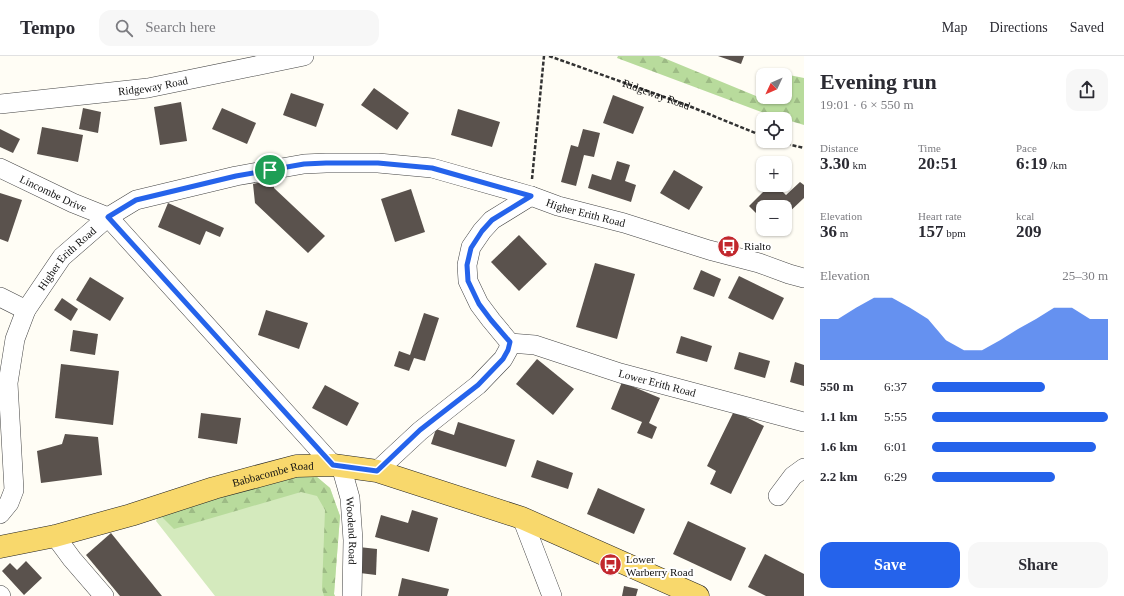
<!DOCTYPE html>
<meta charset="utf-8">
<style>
:root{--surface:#fff;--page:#f7f7f7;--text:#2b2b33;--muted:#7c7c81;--line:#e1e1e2;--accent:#2563eb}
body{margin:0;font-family:"Times New Roman",serif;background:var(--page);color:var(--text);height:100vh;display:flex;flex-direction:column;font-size:15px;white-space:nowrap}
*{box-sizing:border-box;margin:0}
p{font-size:13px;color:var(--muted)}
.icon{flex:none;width:22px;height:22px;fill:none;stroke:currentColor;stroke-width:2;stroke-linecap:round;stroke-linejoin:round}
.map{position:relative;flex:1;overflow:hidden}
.drawer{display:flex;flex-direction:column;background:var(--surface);width:320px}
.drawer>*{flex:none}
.needle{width:26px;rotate:226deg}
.tools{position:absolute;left:756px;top:12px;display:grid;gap:8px}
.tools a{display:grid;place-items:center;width:36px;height:36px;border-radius:8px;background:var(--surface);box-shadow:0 1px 3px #0004;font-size:20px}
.pin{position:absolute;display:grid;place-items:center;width:34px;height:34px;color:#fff;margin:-17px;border:2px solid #fff;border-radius:50%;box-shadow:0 1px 4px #0007}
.round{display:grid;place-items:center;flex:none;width:42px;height:42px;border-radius:12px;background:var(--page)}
.head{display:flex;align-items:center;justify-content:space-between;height:68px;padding:0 16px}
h1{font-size:22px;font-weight:800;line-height:30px}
.stats{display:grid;grid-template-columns:repeat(3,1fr);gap:6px;height:68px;padding:4px 16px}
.stats div{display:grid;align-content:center}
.stats b{font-size:17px;font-weight:800}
.stats small{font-size:11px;font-weight:400}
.stats p{font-size:11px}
.chart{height:112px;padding:8px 16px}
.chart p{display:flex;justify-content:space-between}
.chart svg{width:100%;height:72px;margin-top:4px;fill:var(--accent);opacity:.7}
.button{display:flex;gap:8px;margin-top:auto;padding:8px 16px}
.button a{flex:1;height:46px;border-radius:12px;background:var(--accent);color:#fff;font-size:16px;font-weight:800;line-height:46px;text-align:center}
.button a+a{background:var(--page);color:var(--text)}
ul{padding:0 16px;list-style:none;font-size:13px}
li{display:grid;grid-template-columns:64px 48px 1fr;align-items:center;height:30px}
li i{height:10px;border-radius:5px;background:var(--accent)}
header{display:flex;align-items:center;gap:24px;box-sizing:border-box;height:56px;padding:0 20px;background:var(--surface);border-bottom:1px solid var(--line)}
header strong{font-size:19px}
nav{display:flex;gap:22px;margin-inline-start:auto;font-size:14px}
.search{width:280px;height:36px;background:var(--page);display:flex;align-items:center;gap:10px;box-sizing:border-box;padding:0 14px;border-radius:12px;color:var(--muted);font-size:15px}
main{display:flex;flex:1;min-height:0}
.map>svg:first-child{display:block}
.green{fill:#d4eabd}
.forest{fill:url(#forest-firs)}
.building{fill:#5a524d}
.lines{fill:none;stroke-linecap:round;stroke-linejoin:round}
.minor-casing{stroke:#444;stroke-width:20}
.major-casing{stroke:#222;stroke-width:23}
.path{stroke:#333;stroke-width:2.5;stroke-dasharray:4 2;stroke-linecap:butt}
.minor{stroke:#fff;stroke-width:19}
.major{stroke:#f8d86c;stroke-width:22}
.route-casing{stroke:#fff;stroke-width:8}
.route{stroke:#2563eb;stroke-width:5}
.labels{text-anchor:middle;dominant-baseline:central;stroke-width:4;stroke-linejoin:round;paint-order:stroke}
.street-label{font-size:11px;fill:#111;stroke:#fff}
.poi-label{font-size:11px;fill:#111;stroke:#fff;text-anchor:start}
</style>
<header>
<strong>Tempo</strong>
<div class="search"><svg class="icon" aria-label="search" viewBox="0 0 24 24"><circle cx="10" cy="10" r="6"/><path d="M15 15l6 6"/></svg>Search here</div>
<nav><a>Map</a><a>Directions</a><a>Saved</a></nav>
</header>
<main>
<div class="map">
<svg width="804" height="540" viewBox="0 0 804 540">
<defs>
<pattern id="forest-firs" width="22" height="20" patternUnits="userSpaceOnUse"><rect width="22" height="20" fill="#b8db9c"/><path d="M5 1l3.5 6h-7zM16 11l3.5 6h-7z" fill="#9dbb85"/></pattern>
</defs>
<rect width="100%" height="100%" fill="#fffdf5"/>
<path class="green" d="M317 421 330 432 340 460 334 538 335 540H215L156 465 159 458Z"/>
<g class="forest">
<path d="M618 0H659L756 40 763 27V41H785V19H767L769 15 804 22V69L764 57 617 2Z"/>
<path d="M293 420 317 421 330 432 340 460 334 538 335 540H324L322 533 325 454 317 440 301 436 174 473 159 458Z"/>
</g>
<g class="building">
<path d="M718 0H744L741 8Z"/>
<path d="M374 32 409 57 397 74 361 49Z"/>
<path d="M291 37 324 48 316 71 283 59Z"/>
<path d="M613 39 644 51 633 78 603 67Z"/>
<path d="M181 46 187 85 160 89 154 51Z"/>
<path d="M83 52 101 56 98 77 79 73Z"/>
<path d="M222 52 256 67 247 88 212 73Z"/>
<path d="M458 53 500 66 492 91 451 79Z"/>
<path d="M42 71 83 79 78 106 37 98Z"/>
<path d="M0 73 20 83 13 97 0 91Z"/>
<path d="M583 73 600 77 594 101 584 99 576 130 561 126 571 89 578 91Z"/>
<path d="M617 105 630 109 625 125 636 129 631 146 588 132 592 118 611 124Z"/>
<path d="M674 114 703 131 689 154 660 137Z"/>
<path d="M274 123V132L325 180 308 197 255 147 253 128Z"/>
<path d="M800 126 804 129V142L785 160V151H763V164L749 150 770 129H776L786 139Z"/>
<path d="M411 133 425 176 395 186 381 143Z"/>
<path d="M0 137 22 144 8 186 0 183Z"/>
<path d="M168 147 224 172 220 181 206 175 200 189 158 171Z"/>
<path d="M519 179 547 208 519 235 491 206Z"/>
<path d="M595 207 635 218 617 283 576 271Z"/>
<path d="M701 214 721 223 714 241 693 233Z"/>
<path d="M739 220 784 242 773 264 728 242Z"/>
<path d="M90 221 124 242 110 265 76 244Z"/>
<path d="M62 242 78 253 71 265 54 254Z"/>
<path d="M266 254 308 267 299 293 258 279Z"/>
<path d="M424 257 439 262 425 305 414 302 409 315 394 310 399 295 410 299Z"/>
<path d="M73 274 98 278 95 299 70 295Z"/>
<path d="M681 280 712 290 707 306 676 297Z"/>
<path d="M739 296 770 305 765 322 734 313Z"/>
<path d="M537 303 574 333 553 359 516 328Z"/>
<path d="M795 306 804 309V330L790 326Z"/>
<path d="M61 308 119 315 113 369 55 362Z"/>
<path d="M622 326 660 342 649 367 657 371 652 383 637 377 642 366 611 353Z"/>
<path d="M325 329 359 347 347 370 312 352Z"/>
<path d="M734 355 764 370 731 438 710 428 716 415 707 410Z"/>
<path d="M201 357 241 362 237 388 198 382Z"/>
<path d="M458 366 515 384 506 411 431 388 436 373 454 379Z"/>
<path d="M65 378 98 381 102 419 41 427 37 395 62 388Z"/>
<path d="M537 404 573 417 568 433 531 421Z"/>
<path d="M598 432 645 453 634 478 587 458Z"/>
<path d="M412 454 438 462 429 496 375 481 381 459 408 467Z"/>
<path d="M688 465 746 492 731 525 673 498Z"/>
<path d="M111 477 162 540H120L86 499Z"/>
<path d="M359 491 377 493 376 519 360 517Z"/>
<path d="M765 498 804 518V540H766L748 531Z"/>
<path d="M26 505 42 522 24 539 2 515 10 507 17 514Z"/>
<path d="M402 522 449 533 447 540H398Z"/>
<path d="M624 530 638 533 636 540H622Z"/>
</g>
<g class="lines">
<defs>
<g id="minor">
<path id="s2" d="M0 48 148 32 304 0"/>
<path id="s3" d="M0 112 73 147 108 161 333 409"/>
<path d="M0 241 26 254"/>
<path id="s4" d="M510 287 535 289 620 317 804 366"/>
<path id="s5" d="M341 410 350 442 353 484 352 540"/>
<path d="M377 415 420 375 478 329 503 303 508 294 510 287 491 264 479 248 468 225 467 209 471 191 482 175 492 164 531 140"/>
<path d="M778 440 793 420 804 412"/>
<path id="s6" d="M0 458 9 447 14 434 8 327 15 283 26 254 62 201 108 161 136 144 236 120 304 108 326 107H378L432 112 531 140 558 150 624 167 709 194 759 207 789 218 804 222"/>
<path d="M522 462 552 540"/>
<path d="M55 480 72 503 104 540"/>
<path d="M0 539 1 540"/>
</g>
<g id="major">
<path id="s7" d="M0 491 55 480 131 459 214 432 296 410 333 409 377 415 522 462 698 540"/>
</g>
</defs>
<use href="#minor" class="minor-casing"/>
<use href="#major" class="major-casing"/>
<g class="path">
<path id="s1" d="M549 0 684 48 763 80"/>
<path d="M775 85 804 92"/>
<path d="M532 123 544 0"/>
</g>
<use href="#minor" class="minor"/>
<use href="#major" class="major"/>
</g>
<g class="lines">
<defs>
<path id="route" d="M326 107H378L432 112 531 140 492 164 482 175 471 192 467 209 468 225 479 248 491 264 510 286 508 294 503 303 478 329 420 374 377 415 333 409 108 161 136 144 236 120 304 108Z"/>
</defs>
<use href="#route" class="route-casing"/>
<use href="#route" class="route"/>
</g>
<defs>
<symbol id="bus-disc" viewBox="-11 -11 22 22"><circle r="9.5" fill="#c2272d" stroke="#fff"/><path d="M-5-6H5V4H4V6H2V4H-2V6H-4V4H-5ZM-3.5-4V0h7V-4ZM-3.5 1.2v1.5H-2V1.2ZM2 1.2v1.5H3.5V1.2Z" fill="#fff"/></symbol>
</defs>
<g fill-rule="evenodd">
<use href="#bus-disc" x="716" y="178" width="25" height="25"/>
<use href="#bus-disc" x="598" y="496" width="25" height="25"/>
</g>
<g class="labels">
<g class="street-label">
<text stroke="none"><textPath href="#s2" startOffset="154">Ridgeway Road</textPath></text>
<text stroke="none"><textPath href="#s1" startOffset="114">Ridgeway Road</textPath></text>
<text stroke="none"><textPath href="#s3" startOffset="59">Lincombe Drive</textPath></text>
<text stroke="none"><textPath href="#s6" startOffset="829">Higher Erith Road</textPath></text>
<text stroke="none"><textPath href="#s6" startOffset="277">Higher Erith Road</textPath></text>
<text stroke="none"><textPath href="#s4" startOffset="153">Lower Erith Road</textPath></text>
<text stroke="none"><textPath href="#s7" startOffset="283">Babbacombe Road</textPath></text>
<text stroke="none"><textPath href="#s5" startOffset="66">Woodend Road</textPath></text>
</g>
<g class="poi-label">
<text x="744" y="190">Rialto</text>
<text x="626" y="503">Lower<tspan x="626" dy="13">Warberry Road</tspan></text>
</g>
</g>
</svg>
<div class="tools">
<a><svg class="needle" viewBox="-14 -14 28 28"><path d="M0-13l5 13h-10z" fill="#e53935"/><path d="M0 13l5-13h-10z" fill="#7c7c81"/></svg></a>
<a><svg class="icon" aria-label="locate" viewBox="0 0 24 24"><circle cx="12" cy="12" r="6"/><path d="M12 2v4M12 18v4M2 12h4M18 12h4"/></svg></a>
<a>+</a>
<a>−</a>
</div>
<div class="pin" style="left:270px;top:114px;background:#1e9e55"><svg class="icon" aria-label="arrive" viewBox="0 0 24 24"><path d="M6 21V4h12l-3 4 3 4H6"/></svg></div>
</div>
<section class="drawer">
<div class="head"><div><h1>Evening run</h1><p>19:01 · 6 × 550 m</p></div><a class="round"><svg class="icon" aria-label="share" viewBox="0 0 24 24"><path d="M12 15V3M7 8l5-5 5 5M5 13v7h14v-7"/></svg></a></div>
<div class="stats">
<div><p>Distance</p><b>3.30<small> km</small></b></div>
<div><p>Time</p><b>20:51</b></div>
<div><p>Pace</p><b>6:19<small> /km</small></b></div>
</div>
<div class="stats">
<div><p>Elevation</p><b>36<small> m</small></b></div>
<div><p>Heart rate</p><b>157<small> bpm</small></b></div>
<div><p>kcal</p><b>209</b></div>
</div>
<div class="chart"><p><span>Elevation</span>25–30 m</p>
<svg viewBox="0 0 160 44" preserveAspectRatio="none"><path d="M0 44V19L10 19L20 12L30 6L40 6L50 12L60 19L70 32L80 38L90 38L100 32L110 25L120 19L130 12L140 12L150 19L160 19V44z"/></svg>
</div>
<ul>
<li><b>550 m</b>6:37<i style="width:64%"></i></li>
<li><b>1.1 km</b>5:55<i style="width:100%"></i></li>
<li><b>1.6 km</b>6:01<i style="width:93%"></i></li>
<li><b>2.2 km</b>6:29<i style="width:70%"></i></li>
</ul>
<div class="button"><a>Save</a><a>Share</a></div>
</section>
</main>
